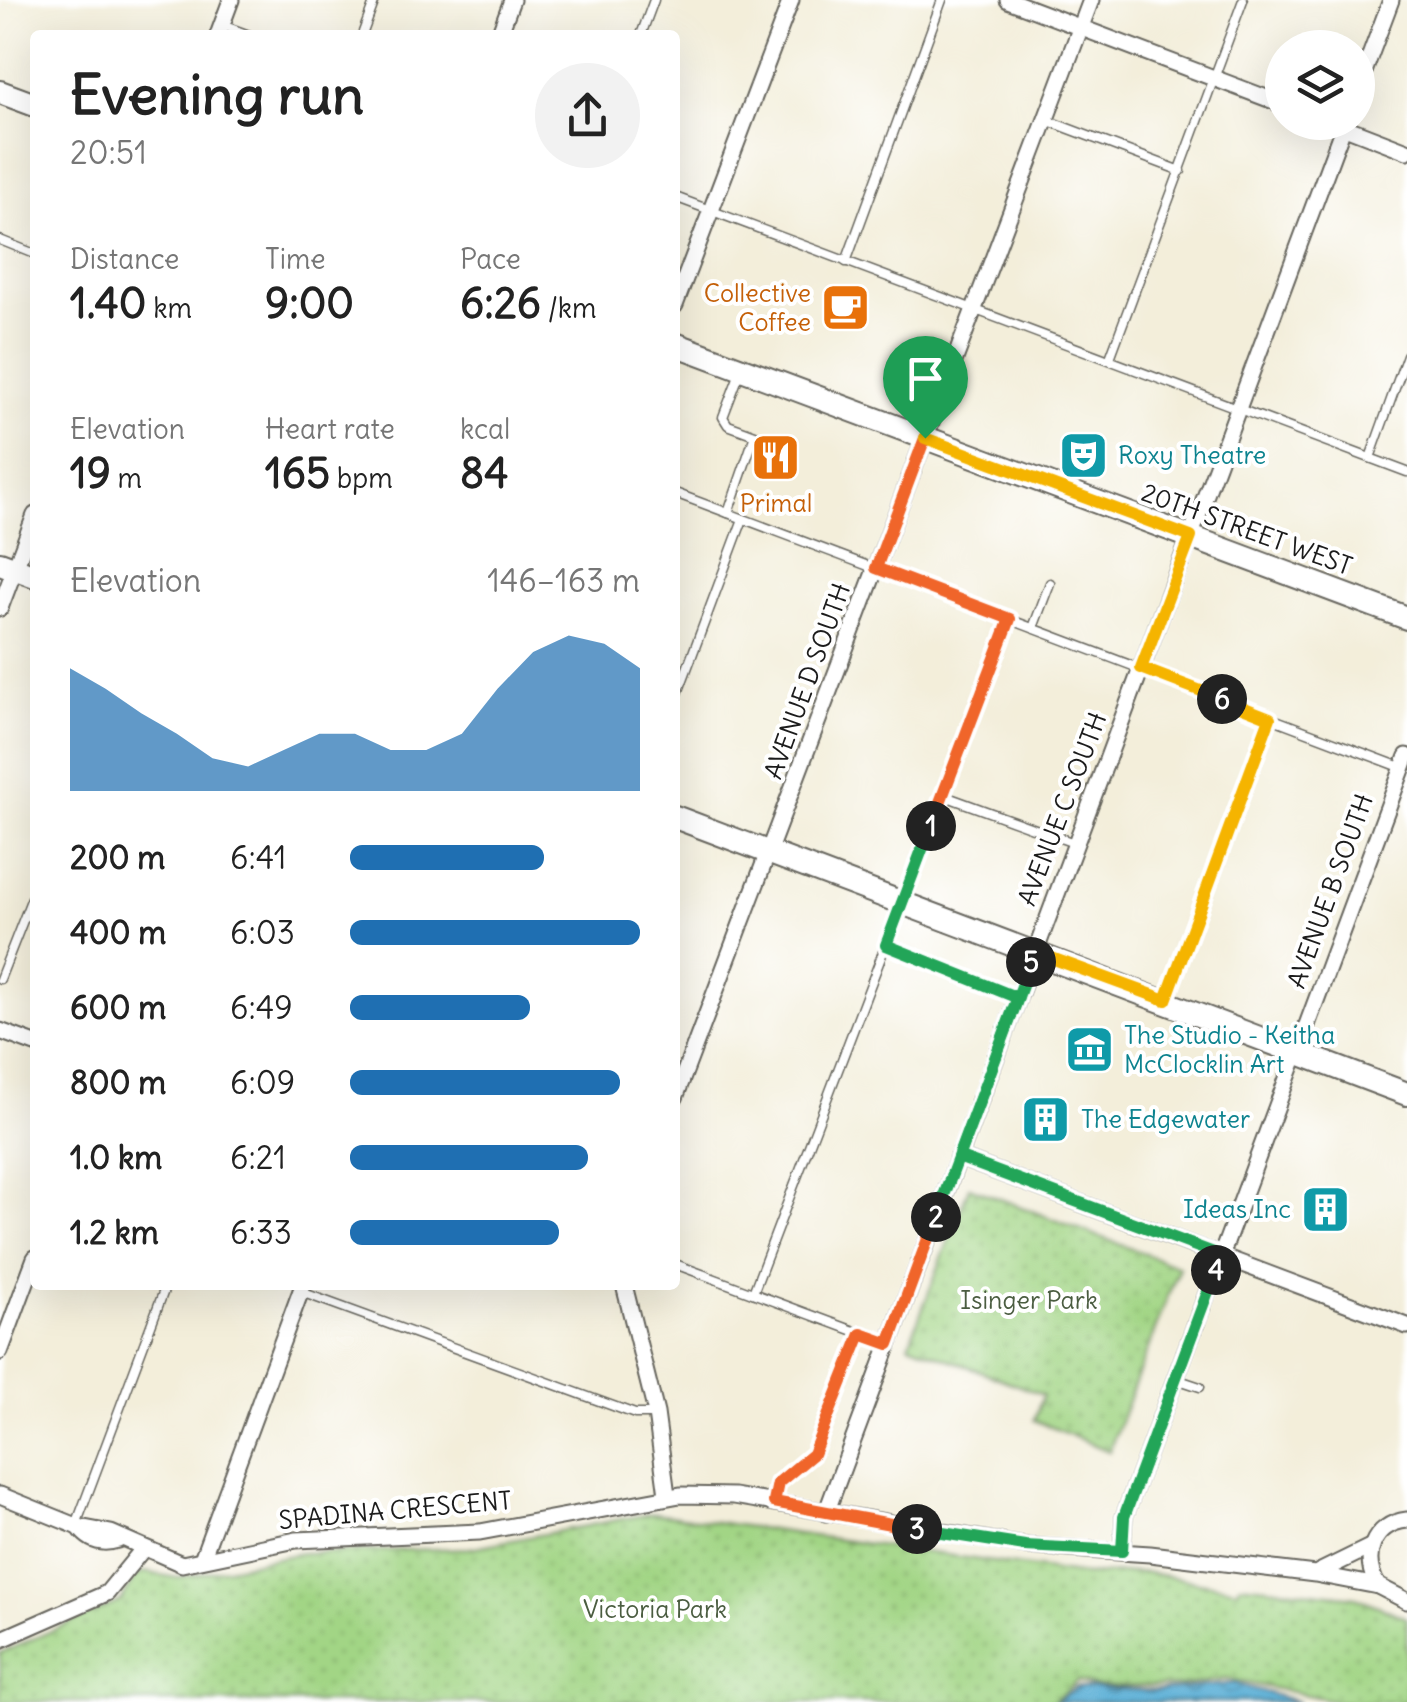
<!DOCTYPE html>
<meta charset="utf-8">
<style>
:root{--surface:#fff;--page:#f2f2f2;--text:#222;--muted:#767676;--accent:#1f6fb2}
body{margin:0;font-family:Delius,sans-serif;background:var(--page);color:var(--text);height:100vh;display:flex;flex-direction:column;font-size:38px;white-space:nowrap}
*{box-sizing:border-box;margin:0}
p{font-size:32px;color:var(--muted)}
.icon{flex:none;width:55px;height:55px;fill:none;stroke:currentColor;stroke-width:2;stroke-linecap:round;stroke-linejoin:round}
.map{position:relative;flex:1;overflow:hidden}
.side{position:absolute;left:30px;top:30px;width:650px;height:1260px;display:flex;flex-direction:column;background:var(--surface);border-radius:10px;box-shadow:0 10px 40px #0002}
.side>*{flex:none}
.controls{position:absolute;left:1265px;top:30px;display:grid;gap:20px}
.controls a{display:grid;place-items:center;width:110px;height:110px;border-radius:50%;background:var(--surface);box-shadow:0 10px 40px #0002;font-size:50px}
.pin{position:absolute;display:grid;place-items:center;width:85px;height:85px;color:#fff;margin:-102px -42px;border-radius:50% 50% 50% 0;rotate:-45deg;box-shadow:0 0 10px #0007}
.pin .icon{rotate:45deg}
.km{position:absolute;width:50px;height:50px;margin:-25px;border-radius:50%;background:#222;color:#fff;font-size:28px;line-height:50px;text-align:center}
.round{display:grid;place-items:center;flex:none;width:105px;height:105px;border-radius:52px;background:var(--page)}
.headline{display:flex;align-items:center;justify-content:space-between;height:170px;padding:0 40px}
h1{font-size:55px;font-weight:800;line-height:75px}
.stats{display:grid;grid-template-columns:repeat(3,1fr);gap:15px;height:170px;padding:10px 40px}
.stats div{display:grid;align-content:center}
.stats b{font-size:42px;font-weight:800}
.stats small{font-size:28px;font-weight:400}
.stats p{font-size:28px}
.chart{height:280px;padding:20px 40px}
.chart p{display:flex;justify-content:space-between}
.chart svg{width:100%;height:180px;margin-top:10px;fill:var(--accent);opacity:.7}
ul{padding:0 40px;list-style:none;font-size:32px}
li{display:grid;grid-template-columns:160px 120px 1fr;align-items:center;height:75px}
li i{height:25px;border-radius:12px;background:var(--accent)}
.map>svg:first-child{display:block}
.park{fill:url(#park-dots);stroke:#5f7850;stroke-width:2.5}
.water{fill:url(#water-waves);stroke:#3b6679;stroke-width:2.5}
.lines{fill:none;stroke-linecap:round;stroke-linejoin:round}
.lane-casing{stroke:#67665e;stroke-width:11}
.street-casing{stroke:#67665e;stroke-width:19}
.secondary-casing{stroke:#67665e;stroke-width:26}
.lane{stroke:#fff;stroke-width:8}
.street{stroke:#fff;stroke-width:15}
.secondary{stroke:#fff;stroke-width:22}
.split-1-casing{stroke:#fff;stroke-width:20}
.split-2-casing{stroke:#fff;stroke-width:20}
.split-3-casing{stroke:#fff;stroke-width:20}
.split-4-casing{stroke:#fff;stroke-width:20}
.split-5-casing{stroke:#fff;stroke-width:20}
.split-6-casing{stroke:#fff;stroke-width:20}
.split-7-casing{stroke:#fff;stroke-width:20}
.split-1{stroke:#f0652b;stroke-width:12}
.split-2{stroke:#22a559;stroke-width:12}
.split-3{stroke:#f0652b;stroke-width:12}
.split-4{stroke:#22a559;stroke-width:12}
.split-5{stroke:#22a559;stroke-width:12}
.split-6{stroke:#f5b400;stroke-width:12}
.split-7{stroke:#f5b400;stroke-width:12}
.labels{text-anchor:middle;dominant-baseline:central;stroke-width:8;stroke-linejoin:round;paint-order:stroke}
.food-label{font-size:25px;fill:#c56008;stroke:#fff;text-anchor:end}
.culture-label{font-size:25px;fill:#0d838f;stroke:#fff;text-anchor:start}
.street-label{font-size:25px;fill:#1c1c1c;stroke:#fff}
.park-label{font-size:25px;fill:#4b5d41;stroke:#fff}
</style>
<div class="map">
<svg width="1407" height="1702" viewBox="0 0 1407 1702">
<defs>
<pattern id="park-dots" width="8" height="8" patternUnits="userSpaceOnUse" patternTransform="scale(2.5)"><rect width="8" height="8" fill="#a2d585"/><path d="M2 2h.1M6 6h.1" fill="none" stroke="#8bb672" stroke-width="1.8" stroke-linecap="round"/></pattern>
<pattern id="water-waves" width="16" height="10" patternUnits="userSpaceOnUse" patternTransform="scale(2.5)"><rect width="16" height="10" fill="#5aafd6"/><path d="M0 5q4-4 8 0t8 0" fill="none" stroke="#4a8ead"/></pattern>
</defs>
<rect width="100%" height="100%" fill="#fff"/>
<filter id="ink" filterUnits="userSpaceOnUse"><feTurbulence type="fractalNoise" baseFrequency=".01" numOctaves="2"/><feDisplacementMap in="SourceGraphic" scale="20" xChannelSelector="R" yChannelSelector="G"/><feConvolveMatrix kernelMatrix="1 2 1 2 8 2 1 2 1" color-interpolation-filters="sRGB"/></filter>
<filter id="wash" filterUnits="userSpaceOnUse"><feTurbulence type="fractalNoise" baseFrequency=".0048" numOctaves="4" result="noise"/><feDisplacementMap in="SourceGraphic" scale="40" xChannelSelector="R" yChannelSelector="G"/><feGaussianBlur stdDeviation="2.25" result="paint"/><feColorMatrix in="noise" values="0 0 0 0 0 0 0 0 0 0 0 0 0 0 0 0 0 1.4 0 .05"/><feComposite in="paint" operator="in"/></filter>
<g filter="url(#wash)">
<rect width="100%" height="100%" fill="#f3eeda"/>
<g class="park">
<path d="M969 1187 1179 1267 1109 1451 1034 1420 1043 1395 909 1344Z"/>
<path d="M654 1513 1085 1575 1144 1572 1238 1589 1240 1584 1356 1597 1407 1618V1702H1341L1227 1679 1180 1686 1098 1687 1077 1681 1053 1702H0V1653L121 1601 135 1577 144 1572 178 1578 301 1553 470 1548Z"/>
</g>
<path class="water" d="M1234 1683 1299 1702H1055L1076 1687 1157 1691Z"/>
</g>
<g filter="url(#ink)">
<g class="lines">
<defs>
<g id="lane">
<path d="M222 25 249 35"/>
<path d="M362 35 375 0"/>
<path d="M641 35 654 0"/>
<path d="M1046 120 1181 171"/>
<path d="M675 197 1407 472"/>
<path d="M0 240 35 254"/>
<path d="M846 262 942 0"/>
<path d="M1110 358 1243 0"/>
<path d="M1370 458 1407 355"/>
<path d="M675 493 1403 768"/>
<path d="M728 513 755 435 728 425 723 417 741 370"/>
<path d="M1033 628 1050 583"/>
<path d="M675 701 743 519"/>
<path d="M942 795 1074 843"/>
<path d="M886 945 1018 998"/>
<path d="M0 979 35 890"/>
<path d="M1167 1000 1271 718"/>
<path d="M675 1264 889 1344"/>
<path d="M301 1292 635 1414H655"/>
<path d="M753 1293 1010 619"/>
<path d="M1176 1379 1200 1387"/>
<path d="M774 1501 778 1483 813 1454 861 1334"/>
<path d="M76 1525 166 1285"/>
</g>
<g id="street">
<path d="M1008 0 1282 104"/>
<path d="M218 35 231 0"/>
<path d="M499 35 512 0"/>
<path d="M1358 88 1391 0"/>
<path d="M1332 122 1407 151"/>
<path d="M675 305 791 0"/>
<path d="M0 608 35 515"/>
<path d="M0 1031 35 1044"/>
<path d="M675 1098 1091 0"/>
<path d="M958 1157 1407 1326"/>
<path d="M624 1285 656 1413 667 1495"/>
<path d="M0 1352 35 1258"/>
<path d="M0 1495 79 1527 111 1533 182 1564 296 1540 480 1532 680 1495 734 1496 1025 1546 1150 1554 1315 1574 1378 1586"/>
<path d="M826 1513 1345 122"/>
<path d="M1407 1520C1372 1524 1361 1558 1378 1586L1407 1601"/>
<path d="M79 1527C89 1541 102 1545 118 1540"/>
<path d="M1122 1551 1124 1517 1407 756"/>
<path d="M202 1559 303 1285"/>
<path d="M1319 1572 1370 1547"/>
<path d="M0 1640 107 1593 143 1549"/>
</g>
<g id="secondary">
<path d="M0 92 35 105"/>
<path d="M675 344 1407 618"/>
<path d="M0 563 35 576"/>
<path d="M675 817 1407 1094"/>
</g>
</defs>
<use href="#lane" class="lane-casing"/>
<use href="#street" class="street-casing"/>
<use href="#secondary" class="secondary-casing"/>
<use href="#lane" class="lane"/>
<use href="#street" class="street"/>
<use href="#secondary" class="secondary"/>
</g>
</g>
<g class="lines" filter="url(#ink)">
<defs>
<path id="split-1" d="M925 438 876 568 1010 619 931 826"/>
<path id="split-2" d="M931 826 886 945 1018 998 936 1217"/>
<path id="split-3" d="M917 1529 774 1502 778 1483 813 1454 861 1334 889 1344 936 1217"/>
<path id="split-4" d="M917 1529 1025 1546 1122 1551 1124 1517 1216 1270"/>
<path id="split-5" d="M1031 962 958 1157 1222 1256 1216 1270"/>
<path id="split-6" d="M1031 962 1035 952 1166 1000 1270 718 1222 699"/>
<path id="split-7" d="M925 438 1191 537 1141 668 1222 699"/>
</defs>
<use href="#split-1" class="split-1-casing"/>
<use href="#split-2" class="split-2-casing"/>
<use href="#split-3" class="split-3-casing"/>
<use href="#split-4" class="split-4-casing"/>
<use href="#split-5" class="split-5-casing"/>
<use href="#split-6" class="split-6-casing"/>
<use href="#split-7" class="split-7-casing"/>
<use href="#split-1" class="split-1"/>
<use href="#split-2" class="split-2"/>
<use href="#split-3" class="split-3"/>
<use href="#split-4" class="split-4"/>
<use href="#split-5" class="split-5"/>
<use href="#split-6" class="split-6"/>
<use href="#split-7" class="split-7"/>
</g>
<defs>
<symbol id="cafe-square" viewBox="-11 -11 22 22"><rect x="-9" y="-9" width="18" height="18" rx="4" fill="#e8710a" stroke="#fff"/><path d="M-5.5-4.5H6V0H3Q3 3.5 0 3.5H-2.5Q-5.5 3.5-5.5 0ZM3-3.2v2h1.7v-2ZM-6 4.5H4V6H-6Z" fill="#fff"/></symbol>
<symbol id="theatre-square" viewBox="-11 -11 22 22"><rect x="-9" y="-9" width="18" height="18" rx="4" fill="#0f9aa8" stroke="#fff"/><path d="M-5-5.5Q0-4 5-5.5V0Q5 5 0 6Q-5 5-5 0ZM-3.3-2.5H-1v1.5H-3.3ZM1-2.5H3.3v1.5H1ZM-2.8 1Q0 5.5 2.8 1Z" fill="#fff"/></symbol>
<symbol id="restaurant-square" viewBox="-11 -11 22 22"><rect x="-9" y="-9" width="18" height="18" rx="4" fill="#e8710a" stroke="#fff"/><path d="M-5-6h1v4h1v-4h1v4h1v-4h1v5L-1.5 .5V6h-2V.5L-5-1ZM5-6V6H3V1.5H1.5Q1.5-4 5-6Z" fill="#fff"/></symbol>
<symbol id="museum-square" viewBox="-11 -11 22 22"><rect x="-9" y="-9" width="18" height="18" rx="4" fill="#0f9aa8" stroke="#fff"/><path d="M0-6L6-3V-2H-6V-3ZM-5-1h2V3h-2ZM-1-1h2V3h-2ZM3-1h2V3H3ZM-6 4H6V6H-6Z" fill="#fff"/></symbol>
<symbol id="building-square" viewBox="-11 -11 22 22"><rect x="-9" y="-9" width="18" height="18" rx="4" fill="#0f9aa8" stroke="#fff"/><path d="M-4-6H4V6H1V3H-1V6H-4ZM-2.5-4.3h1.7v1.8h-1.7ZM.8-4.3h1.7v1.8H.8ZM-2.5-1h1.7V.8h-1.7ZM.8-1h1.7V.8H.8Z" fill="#fff"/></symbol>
</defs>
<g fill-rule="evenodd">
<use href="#cafe-square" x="818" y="280" width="55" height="55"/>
<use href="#theatre-square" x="1056" y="428" width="55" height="55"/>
<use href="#restaurant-square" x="748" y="430" width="55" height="55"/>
<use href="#museum-square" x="1062" y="1022" width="55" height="55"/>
<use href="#building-square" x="1018" y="1092" width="55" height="55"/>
<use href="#building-square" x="1298" y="1182" width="55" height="55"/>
</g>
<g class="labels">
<g class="food-label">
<text x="811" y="293">Collective<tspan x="811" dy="29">Coffee</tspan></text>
<text x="776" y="503" text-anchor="middle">Primal</text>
</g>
<g class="culture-label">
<text x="1118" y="455">Roxy Theatre</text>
<text x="1124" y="1035">The Studio - Keitha<tspan x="1124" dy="29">McClocklin Art</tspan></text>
<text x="1081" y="1119">The Edgewater</text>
<text x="1291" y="1209" text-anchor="end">Ideas Inc</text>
</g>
<g class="street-label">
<text transform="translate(1247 529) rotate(20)">20TH STREET WEST</text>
<text transform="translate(807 681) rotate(-70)">AVENUE D SOUTH</text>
<text transform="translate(1062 809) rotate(-69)">AVENUE C SOUTH</text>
<text transform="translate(1330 891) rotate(-70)">AVENUE B SOUTH</text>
<text transform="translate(395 1510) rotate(-5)">SPADINA CRESCENT</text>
</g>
<g class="park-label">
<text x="1029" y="1300">Isinger Park</text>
<text x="655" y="1609">Victoria Park</text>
</g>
</g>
</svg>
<div class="controls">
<a><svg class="icon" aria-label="layers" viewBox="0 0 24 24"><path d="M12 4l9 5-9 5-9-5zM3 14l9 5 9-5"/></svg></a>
</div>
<div class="pin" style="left:925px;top:438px;background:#1e9e55"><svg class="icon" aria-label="arrive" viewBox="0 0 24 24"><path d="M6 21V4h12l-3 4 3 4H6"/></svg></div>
<b class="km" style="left:931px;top:826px">1</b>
<b class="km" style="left:936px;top:1217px">2</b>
<b class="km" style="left:917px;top:1529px">3</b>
<b class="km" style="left:1216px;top:1270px">4</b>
<b class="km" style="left:1031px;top:962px">5</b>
<b class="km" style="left:1222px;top:699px">6</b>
<section class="side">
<div class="headline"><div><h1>Evening run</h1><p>20:51</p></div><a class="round"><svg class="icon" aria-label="share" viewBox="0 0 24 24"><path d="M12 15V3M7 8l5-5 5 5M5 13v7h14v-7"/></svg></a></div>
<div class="stats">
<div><p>Distance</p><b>1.40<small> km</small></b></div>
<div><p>Time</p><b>9:00</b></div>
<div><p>Pace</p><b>6:26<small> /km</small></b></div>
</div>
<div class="stats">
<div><p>Elevation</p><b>19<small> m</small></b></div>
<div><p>Heart rate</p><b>165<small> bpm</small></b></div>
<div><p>kcal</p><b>84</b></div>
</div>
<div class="chart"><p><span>Elevation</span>146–163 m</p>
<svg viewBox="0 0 160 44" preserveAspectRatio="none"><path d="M0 44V14L10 19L20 25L30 30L40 36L50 38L60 34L70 30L80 30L90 34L100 34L110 30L120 19L130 10L140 6L150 8L160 14V44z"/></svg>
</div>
<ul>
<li><b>200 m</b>6:41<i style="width:67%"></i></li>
<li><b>400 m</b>6:03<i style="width:100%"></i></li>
<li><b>600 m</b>6:49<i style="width:62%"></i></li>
<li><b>800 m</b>6:09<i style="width:93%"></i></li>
<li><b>1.0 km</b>6:21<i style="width:82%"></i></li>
<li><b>1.2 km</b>6:33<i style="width:72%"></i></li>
</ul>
</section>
</div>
